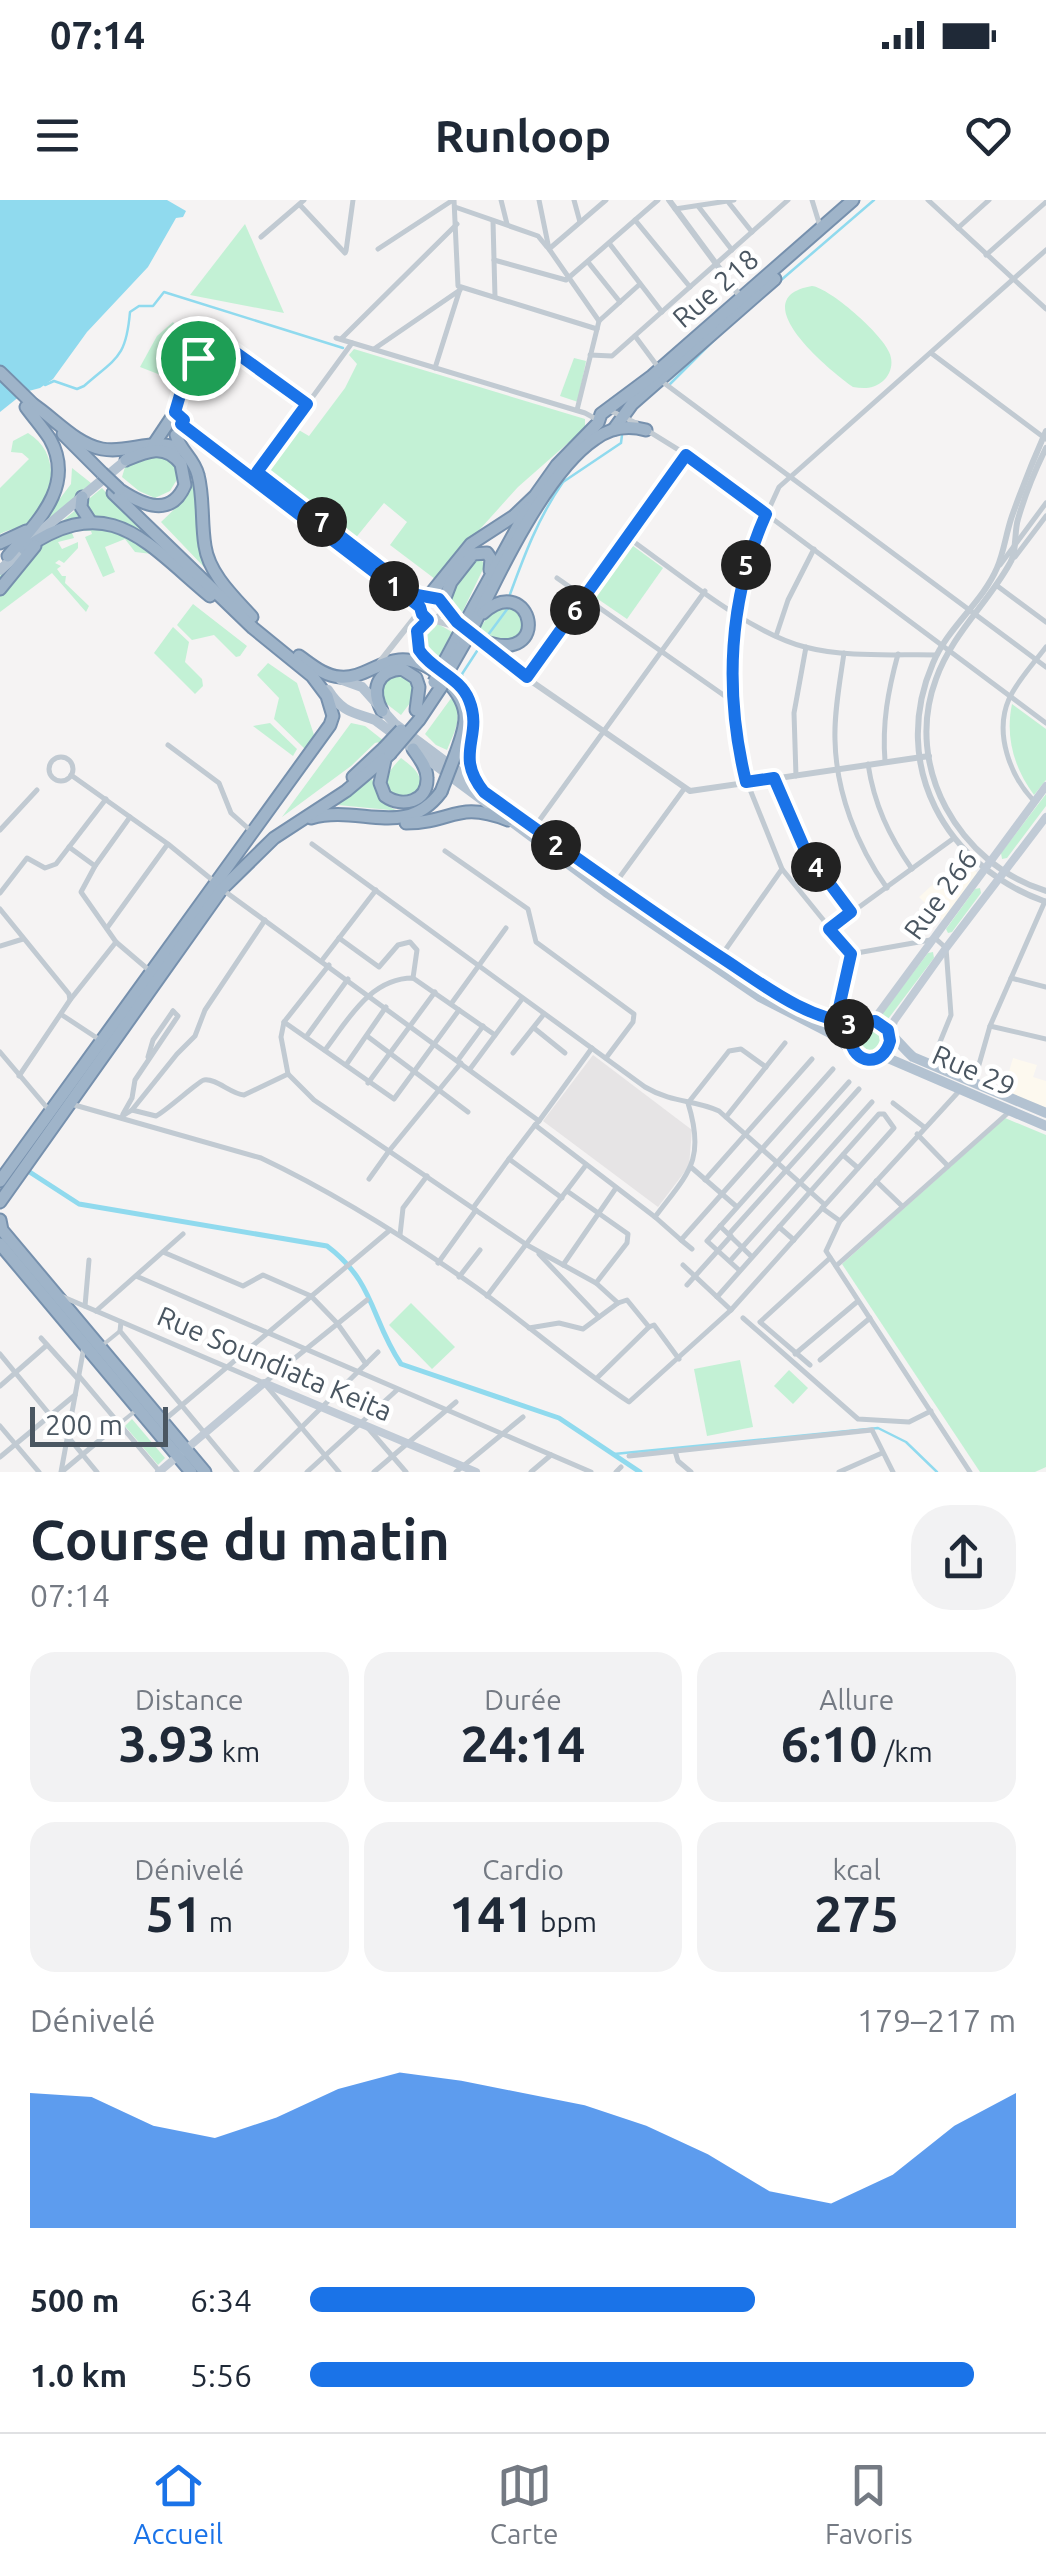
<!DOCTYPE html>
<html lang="fr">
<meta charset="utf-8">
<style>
:root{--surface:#fff;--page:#f2f2f3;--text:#1f2937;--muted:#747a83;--line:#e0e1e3;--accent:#1a73e8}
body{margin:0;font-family:Ubuntu,sans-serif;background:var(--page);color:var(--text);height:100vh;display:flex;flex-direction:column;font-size:38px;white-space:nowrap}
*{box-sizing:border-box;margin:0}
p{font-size:32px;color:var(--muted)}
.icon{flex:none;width:55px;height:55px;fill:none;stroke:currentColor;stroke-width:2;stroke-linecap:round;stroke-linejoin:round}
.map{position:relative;height:1272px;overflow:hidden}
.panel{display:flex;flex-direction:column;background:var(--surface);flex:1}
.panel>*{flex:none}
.scale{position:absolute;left:30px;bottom:25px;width:138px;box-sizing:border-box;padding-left:10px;border:5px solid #4a5661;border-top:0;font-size:28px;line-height:35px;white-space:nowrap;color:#4a5661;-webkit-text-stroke:8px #fff;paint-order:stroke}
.pin{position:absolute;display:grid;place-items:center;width:85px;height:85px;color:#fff;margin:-42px;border:5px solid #fff;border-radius:50%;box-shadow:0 2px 10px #0007}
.km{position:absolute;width:50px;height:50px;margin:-25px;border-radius:50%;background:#222;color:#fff;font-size:28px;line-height:50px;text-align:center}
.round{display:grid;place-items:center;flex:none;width:105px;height:105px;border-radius:40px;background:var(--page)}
.overview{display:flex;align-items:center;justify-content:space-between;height:170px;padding:0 30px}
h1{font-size:55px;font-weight:700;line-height:75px}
.stats{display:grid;grid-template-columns:repeat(3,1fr);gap:15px;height:170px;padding:10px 30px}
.stats div{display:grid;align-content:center;border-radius:25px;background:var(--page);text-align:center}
.stats b{font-size:50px;font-weight:700}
.stats small{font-size:28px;font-weight:400}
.stats p{font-size:28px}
.chart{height:280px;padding:20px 30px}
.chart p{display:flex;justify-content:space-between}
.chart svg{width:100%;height:180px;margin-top:10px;fill:var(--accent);opacity:.7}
ul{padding:0 30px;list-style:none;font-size:32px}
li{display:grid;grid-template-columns:160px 120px 1fr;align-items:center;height:75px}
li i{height:25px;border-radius:12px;background:var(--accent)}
.status{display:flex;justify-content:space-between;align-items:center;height:70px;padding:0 50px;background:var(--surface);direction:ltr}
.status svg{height:28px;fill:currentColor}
header{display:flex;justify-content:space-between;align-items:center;height:130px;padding:0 30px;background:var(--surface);font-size:45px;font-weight:700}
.dock{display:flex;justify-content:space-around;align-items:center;height:140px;border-top:2px solid var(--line);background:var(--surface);font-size:28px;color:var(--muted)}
.dock a{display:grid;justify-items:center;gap:5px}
.dock .selected{color:var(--accent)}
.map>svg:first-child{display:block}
.commercial{fill:#fdf9ef}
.education{fill:#e6e4e5}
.green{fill:#c3f1d5}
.water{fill:#90daee}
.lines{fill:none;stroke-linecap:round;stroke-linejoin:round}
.stream{stroke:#90daee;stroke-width:2.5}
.canal{stroke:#90daee;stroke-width:5}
.trunk-casing{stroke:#7690ad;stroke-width:15}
.pedestrian{stroke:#c1cad2;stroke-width:4}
.minor{stroke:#c1cad2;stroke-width:5}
.tertiary{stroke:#c1cad2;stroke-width:6}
.secondary{stroke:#c1cbd6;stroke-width:8}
.primary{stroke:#b3c2d1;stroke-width:10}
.trunk{stroke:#9fb4c9;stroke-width:11}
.trunk-bridge-casing{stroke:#7690ad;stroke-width:15;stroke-linecap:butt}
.trunk-bridge{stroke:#9fb4c9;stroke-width:11}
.route-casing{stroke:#fff;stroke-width:20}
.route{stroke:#1a73e8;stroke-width:12}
.labels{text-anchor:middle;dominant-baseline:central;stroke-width:9;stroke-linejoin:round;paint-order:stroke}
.street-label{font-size:28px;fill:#4a5661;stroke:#fff}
</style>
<div class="status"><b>07:14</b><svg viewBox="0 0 49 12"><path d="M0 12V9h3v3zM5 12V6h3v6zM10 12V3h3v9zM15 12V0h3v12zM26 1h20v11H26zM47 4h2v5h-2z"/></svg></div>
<header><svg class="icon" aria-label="menu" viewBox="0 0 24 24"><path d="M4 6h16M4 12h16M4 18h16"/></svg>Runloop<svg class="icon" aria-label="heart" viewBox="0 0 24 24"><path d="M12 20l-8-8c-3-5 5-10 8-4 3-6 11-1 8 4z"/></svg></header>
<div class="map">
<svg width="1046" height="1272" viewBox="0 0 1046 1272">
<rect width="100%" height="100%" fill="#f5f3f3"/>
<g class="commercial">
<path d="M963 657 978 674 943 721 919 697Z"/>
<path d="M1013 858 1037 865 1033 877 1046 881V911L1003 892Z"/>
</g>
<path class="education" d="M593 855 692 930 689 966 658 1007 543 921Z"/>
<g class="green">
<path d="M245 24 284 113 190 95Z"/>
<path d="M812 86C830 88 882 134 889 152 894 162 891 174 883 181 874 189 864 189 853 187 830 171 741 98 812 86Z"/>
<path d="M173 122 197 153 176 181 140 167 157 136Z"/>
<path d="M354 149 585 219V228L518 287 435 379 390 345 407 322 384 303 354 340 263 272 297 229 309 236 345 188 357 164 349 155Z"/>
<path d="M574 158 586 161 578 202 560 196Z"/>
<path d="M28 233C61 253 56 297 29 322 22 328 9 329 0 334V288L29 259 22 253 11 252 13 241Z"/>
<path d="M150 252 172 259 181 273 170 291 155 298 139 291 122 277 125 267Z"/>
<path d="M72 268 91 283 44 325 43 321 71 284Z"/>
<path d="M194 281 210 366 204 367 161 322 184 300Z"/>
<path d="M102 288 141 331 109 319 60 323Z"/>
<path d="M83 325 129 334 152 354 135 352 125 339 105 347 115 372 103 377 85 337 92 334 91 331H77V328Z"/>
<path d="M70 328 74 338 58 342 62 349 78 342V348L64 363 59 360 55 363 61 366 57 369 62 376H66L65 383 89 406 86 412 52 373 0 412V373L45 341Z"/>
<path d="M629 343 663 368 627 419 592 395Z"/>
<path d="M480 358 485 365 460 417 455 416C440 396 460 367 480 358Z"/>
<path d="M193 404 247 446 240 456 236 457 214 435 192 440 177 425Z"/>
<path d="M500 406 518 410 524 420 520 437 504 445 477 432 492 411Z"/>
<path d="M438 424 452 432 436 462C425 455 417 439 426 427Z"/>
<path d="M173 427 189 442 185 462 202 479 203 486 195 494 154 453Z"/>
<path d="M268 463 297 483 314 535 305 549 274 519 279 498 257 475Z"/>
<path d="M389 475H403L413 485V499L401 515 379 498 378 491Z"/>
<path d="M452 497C464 515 455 531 447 550L436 545 425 534Z"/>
<path d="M1012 504 1046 529V580L1034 595C1014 568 1005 537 1012 504Z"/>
<path d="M270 523 297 549 293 556 253 526Z"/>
<path d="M351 523 365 526 384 541 375 543 351 566 282 617Z"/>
<path d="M401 558C414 568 426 576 417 593L398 599C379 584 386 574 401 558Z"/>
<path d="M372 579C379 592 383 608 400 611L338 605Z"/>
<path d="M1046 594V606L1007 658 1002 659 1001 653Z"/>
<path d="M980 688 981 693 952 732 948 733 946 729 975 689Z"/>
<path d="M933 752 934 758 885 823 878 819 928 753Z"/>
<circle cx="867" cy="841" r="13"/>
<path d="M1005 918 1046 935V1267L1035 1272H980L842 1064Z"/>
<path d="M411 1103 455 1147 432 1169 389 1125Z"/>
<path d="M740 1160 753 1227 707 1236 694 1169Z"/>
<path d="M789 1170 808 1188 793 1204 774 1186Z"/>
<path d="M132 1219 165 1258 158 1265 125 1226Z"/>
</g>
<path class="water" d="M0 0H167L186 11 183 17 176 18 148 67 87 132 53 179 40 188 25 192 0 212Z"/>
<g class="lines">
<g class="stream">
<path d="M780 81 874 0"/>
<path d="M670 184 715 139"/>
<path d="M45 185 54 181 77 189 84 186C117 157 126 158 130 112L139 106H153L164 92 343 148"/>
<path d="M509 397C524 356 538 318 563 282L621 243 622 235"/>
<path d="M488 435 508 408"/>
<path d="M464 483 462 474 477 451"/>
<path d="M614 1254 878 1228 906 1242 937 1272"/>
</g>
<path class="canal" d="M25 969 79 1004 327 1046C375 1082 371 1120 401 1164L559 1218 640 1272"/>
<defs>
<g id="trunk">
<path d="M0 172 39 210"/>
<path d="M34 205C55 219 76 244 102 249 130 254 154 236 182 250"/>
<path d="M614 229 632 204 775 79"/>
<path d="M63 234 102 273"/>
<path d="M176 235C180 251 194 258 198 275 204 298 201 322 205 346 209 374 234 397 252 417"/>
<path d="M154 244 172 217"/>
<path d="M120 290C143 305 171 318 185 285L181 264C165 243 147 251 126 260"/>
<path d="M82 297 81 307 90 321"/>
<path d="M0 343 26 331"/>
<path d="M24 349C110 290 144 341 210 396"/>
<path d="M8 356C37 322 76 286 50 239 43 228 34 218 26 207"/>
<path d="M0 389 35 346"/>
<path d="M428 397 471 344 514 316 535 296 557 265 598 223 601 214 652 176 853 0"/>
<path d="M443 403 451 382 473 354 487 353 491 359 490 370"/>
<path d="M465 423 528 308"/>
<path d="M473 427C498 374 547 271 595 239 610 228 628 225 646 230"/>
<path d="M483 441C554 467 532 370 483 413"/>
<path d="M299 456C312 465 324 476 340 477 362 479 377 462 399 460 426 457 463 488 465 515 466 527 460 541 456 553"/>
<path d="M442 466 457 438"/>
<path d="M449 470 465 442"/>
<path d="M382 511C371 490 376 471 402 469L416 478 419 487 416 510"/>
<path d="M419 520 441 487"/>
<path d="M385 560 380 583 385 596C402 608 428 602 427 578 427 567 419 558 413 549"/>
<path d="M353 577 384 548"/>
<path d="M311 618C359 604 405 640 441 592"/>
<path d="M406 623C453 623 456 600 508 620"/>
<path d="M0 981 330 525 333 516 327 496 312 476 253 428 113 293"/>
<path d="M0 1002 222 689 274 638 346 591 390 554"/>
<path d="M0 1020 2 1030 205 1272"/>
<path d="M0 1044 191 1272"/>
</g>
</defs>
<use href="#trunk" class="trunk-casing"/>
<g class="pedestrian">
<path d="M104 1144 120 1131"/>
<path d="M119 1224 134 1212"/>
</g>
<g class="minor">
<path d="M454 0 458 86 597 129"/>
<path d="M501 0 507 24"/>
<path d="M539 0 549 49 599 121"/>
<path d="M574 0 580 22"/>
<path d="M812 0 820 26"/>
<path d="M928 0 1046 109"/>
<path d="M729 3 752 32"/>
<path d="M300 5 345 53"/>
<path d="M698 6 732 50"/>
<path d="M455 7 538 36 547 47"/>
<path d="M675 9 734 0"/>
<path d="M635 20 690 87"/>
<path d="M493 21 495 97"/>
<path d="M958 28 989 0"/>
<path d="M261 37 304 0"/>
<path d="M609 43 662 112"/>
<path d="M378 49 453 0"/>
<path d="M549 49 606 0"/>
<path d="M346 51 353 0"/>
<path d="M986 55 1046 2"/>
<path d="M494 60 566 80 658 0"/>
<path d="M588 62 620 102"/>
<path d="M635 136 658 167"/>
<path d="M336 138 585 213 598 220"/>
<path d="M341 139 457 24"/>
<path d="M374 149 460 90"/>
<path d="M931 153 1046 239"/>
<path d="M590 155 612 156 788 0"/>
<path d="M435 168 460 89"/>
<path d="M660 180 1046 467"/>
<path d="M307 205 235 151 221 146C180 163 189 183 172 217L420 407"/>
<path d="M577 210 599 121 640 84"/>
<path d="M176 212 417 395 426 398"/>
<path d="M613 212 636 223"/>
<path d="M645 229 687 255 1046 523"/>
<path d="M257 273 352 143"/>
<path d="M627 337C677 372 747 432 805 447 847 458 894 454 937 455"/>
<path d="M1015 357 1046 316"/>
<path d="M1000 365 1046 303"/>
<path d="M557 378 732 501"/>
<path d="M996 385 1046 422"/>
<path d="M776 436 788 400 814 349"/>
<path d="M844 453C840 481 834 512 835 540 836 592 857 646 887 688"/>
<path d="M527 477 687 255"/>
<path d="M168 545 219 583 231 613 250 630"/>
<circle cx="61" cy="569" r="12"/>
<path d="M885 561C882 523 888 491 898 454"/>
<path d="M868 564C874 604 889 636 912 669"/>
<path d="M71 575 168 644 216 683"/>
<path d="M796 576 794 513 806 447"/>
<path d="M773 579 806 652 851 712"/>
<path d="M1034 601C1010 576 994 533 1009 499 1017 481 1034 463 1046 447"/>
<path d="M130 617 95 666 81 692 116 742 150 771"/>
<path d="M536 625 705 391"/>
<path d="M0 630 37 590"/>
<path d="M312 644 645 887C674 904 693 899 719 911L824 1004"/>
<path d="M69 647 95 666"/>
<path d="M445 651 528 709 536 742 634 814 633 822 606 858"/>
<path d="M614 685 684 589"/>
<path d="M223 690 539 921 535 925 655 1017"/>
<path d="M0 693 27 658 45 668 56 664 106 599"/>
<path d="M0 709 69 794 70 800"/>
<path d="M107 728 167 645"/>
<path d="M829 729 954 638"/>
<path d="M339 738 379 767 398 745 410 742 417 750 413 778"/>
<path d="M0 746 23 739"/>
<path d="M851 754 782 669 747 582 731 485 736 423 744 369 752 346 779 287 1046 50"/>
<path d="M851 754 936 739 946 748 951 815 931 864"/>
<path d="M721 756 782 669"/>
<path d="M323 759 376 690"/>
<path d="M1011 778 1046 787"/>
<path d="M451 804 506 728"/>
<path d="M62 815 100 840"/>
<path d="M836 820 851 754"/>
<path d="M284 822 394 899 459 810"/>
<path d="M990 826 1046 839"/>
<path d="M534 828 565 853"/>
<path d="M367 836 468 912"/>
<path d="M306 837 348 779"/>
<path d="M325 850C348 820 370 778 413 778L495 835"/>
<path d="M0 852 49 910"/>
<path d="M513 853 544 814"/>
<path d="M148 857 153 840 173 811"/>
<path d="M458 860 483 826"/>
<path d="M346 865 386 807"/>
<path d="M470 869 522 799"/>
<path d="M288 874 281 837 284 822 329 765"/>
<path d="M19 876 70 800 116 742"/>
<path d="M974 882 990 826 1045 701"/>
<path d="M368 883 435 792"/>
<path d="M961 889 840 1021 826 1051 970 1272"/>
<path d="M893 903 924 927"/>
<path d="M71 904 261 958C337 994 408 1039 477 1088 528 1125 577 1168 629 1202L731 1110 894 928 884 914H879L717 1097"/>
<path d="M132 910 177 854 195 836 205 810 265 720"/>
<path d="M123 914 132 898 135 880 178 816 173 811"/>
<path d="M121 917 132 910 156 916C166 911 200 880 204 880 216 878 231 894 244 895L288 874 314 900 527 1045 596 1083 618 1103"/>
<path d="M726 917 785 843"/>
<path d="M539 921 592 848"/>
<path d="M535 925 509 959 562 998"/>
<path d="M917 934 948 966"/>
<path d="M843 955 858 968"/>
<path d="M692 968 737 1007"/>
<path d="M369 979 389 951 461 863"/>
<path d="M705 980 812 859"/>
<path d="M876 981 902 1006"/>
<path d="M567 991 628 1034 627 1043 596 1083"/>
<path d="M473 1008 509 959"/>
<path d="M822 1008 840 1021"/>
<path d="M720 1026 752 1057"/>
<path d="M779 1027 794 1040"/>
<path d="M729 1034 859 889"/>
<path d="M400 1035 403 1008 427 976"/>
<path d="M681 1040 655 1017C688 973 706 961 688 903L729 851 741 849 766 867"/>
<path d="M692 1049 681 1040 833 869"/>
<path d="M163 1052 243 1086 263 1075 311 1096 337 1123 366 1164"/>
<path d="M539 1054 599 1117"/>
<path d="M730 1061 872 902"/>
<path d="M438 1063 476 1010"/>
<path d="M563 1065 616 988"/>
<path d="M683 1065 731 1110"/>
<path d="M836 1066 1009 912"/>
<path d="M739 1070 707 1041 849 882"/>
<path d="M136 1076 591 1272"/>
<path d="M459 1077 480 1050"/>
<path d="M687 1085 731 1036"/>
<path d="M61 1096 264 1183 339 1272"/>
<path d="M487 1096 586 965"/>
<path d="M85 1106 89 1060"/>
<path d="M96 1111 183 1034"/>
<path d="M743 1118 858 1219 909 1222 931 1211"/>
<path d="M121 1122 120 1131 237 1272"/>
<path d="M529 1128 559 1123 583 1129 618 1103 627 1100 649 1127 654 1125 679 1159"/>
<path d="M41 1138 78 1179"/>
<path d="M0 1154 97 1272"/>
<path d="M795 1154 858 1101"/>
<path d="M820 1160 870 1118"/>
<path d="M810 1165 760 1122 830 1058"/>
<path d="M79 1176 160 1272"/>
<path d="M598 1177 649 1127"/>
<path d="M264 1183 367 1100"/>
<path d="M0 1186 47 1145"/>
<path d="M163 1221 390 1030"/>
<path d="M0 1226 39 1272"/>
<path d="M368 1228 406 1272"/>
<path d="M872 1230 893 1272"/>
<path d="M675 1251 678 1261 691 1272"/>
<path d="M629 1256 872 1230"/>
<path d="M0 1257 75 1195"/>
<path d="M64 1270 119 1224"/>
<path d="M61 1272 84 1147"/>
<path d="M256 1272 378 1152"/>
<path d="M307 1272 397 1190"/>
<path d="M374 1272 456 1202"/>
<path d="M456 1272 523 1217"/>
<path d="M531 1272 551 1255"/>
<path d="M616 1272 621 1267"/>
<path d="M839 1272 882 1253"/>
</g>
<g class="tertiary">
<path d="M669 0 742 99"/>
<path d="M1046 231C1034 258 1022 288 1012 316 1006 333 1004 352 997 368 982 403 948 427 933 463 889 565 945 666 1046 702"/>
<path d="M1046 248C1035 270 1025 295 1018 319 1014 332 1017 352 1010 363 988 403 952 434 936 479 903 567 959 664 1046 691"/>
<path d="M443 406 457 422 514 465"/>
<path d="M433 420 450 425 690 591 929 556"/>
<path d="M378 464 415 417 423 400 437 397 443 406 442 414 433 420 423 417 420 409"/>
</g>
<g class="secondary">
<path d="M868 820 878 814 1046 586"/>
<path d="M890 835 894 821 946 748 1046 617"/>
<path d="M159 1272 264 1183 476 1272"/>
</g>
<g class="primary">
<path d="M29 341 131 256"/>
<path d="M0 370 29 344"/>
<path d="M428 420 419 426C406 461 449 469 465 492 485 521 458 555 478 583"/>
<path d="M340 479 362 487 395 524 557 645 654 713 801 807 841 823 858 824"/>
<path d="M328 490C342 512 352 512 375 520L606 692 760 797 832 834 860 858 876 860 887 852 890 835"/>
<path d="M854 852C850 844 848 836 854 828 874 804 898 845 913 857L1046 913"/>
<path d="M883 856 1046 926"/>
</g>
<use href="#trunk" class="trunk"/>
<defs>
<g id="trunk-bridge">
<path d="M102 273 119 289"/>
<path d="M457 438 465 423"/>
<path d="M465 442 473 427"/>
<path d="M434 482 442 466"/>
<path d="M441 487 449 470"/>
<path d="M384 548 401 530"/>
<path d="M390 554 419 520"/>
<path d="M441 592 456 553"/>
</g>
</defs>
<use href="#trunk-bridge" class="trunk-bridge-casing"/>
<use href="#trunk-bridge" class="trunk-bridge"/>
</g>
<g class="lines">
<defs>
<path id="route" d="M198 158 186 175 175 212 184 220 181 224 420 407 422 414 428 420 417 431 419 450C432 470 460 477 469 500 484 537 453 554 484 592 561 647 637 702 716 754 760 782 805 820 858 824L850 838C853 865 883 868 890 841L888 830 875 821 858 824 836 821 851 754 829 729 851 712 806 652 774 578 746 582C724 492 728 399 766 314L686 255 527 477 457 422 439 399 417 395 257 272 307 204 228 147H219L198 158"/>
</defs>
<use href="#route" class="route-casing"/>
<use href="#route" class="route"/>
</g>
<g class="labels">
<g class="street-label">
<text transform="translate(715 88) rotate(-41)">Rue 218</text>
<text transform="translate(940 694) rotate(-54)">Rue 266</text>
<text transform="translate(974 870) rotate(24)">Rue 29</text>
<text transform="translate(275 1163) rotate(23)">Rue Soundiata Keita</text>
</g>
</g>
</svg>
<div class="scale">200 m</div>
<div class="pin" style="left:198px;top:158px;background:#1e9e55"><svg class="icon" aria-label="arrive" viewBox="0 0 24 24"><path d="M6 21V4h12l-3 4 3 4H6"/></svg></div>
<b class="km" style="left:394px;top:386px">1</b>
<b class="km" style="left:556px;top:645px">2</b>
<b class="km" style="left:849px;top:824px">3</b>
<b class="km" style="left:816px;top:667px">4</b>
<b class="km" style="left:746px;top:365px">5</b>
<b class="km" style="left:575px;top:410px">6</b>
<b class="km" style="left:322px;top:322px">7</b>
</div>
<section class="panel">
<div class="overview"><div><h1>Course du matin</h1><p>07:14</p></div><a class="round"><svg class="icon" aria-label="share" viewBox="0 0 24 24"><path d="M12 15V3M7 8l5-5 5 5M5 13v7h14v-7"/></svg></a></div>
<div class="stats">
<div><p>Distance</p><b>3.93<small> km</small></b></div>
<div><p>Durée</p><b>24:14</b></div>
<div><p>Allure</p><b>6:10<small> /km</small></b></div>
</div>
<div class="stats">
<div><p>Dénivelé</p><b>51<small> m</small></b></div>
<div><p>Cardio</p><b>141<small> bpm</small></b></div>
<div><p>kcal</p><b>275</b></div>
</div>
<div class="chart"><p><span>Dénivelé</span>179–217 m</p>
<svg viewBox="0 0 160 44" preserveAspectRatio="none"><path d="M0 44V11L10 12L20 19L30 22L40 17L50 10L60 6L70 8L80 11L90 14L100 19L110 26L120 35L130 38L140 31L150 19L160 11V44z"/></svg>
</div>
<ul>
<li><b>500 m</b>6:34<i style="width:63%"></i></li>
<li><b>1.0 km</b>5:56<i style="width:94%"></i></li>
</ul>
</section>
<nav class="dock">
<a class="selected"><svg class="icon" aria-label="home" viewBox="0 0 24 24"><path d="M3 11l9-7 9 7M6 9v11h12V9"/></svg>Accueil</a>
<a><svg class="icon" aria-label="map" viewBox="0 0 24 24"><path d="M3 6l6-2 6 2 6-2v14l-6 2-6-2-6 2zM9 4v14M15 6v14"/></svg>Carte</a>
<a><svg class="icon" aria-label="saved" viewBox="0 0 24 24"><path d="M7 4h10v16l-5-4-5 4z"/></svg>Favoris</a>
</nav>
